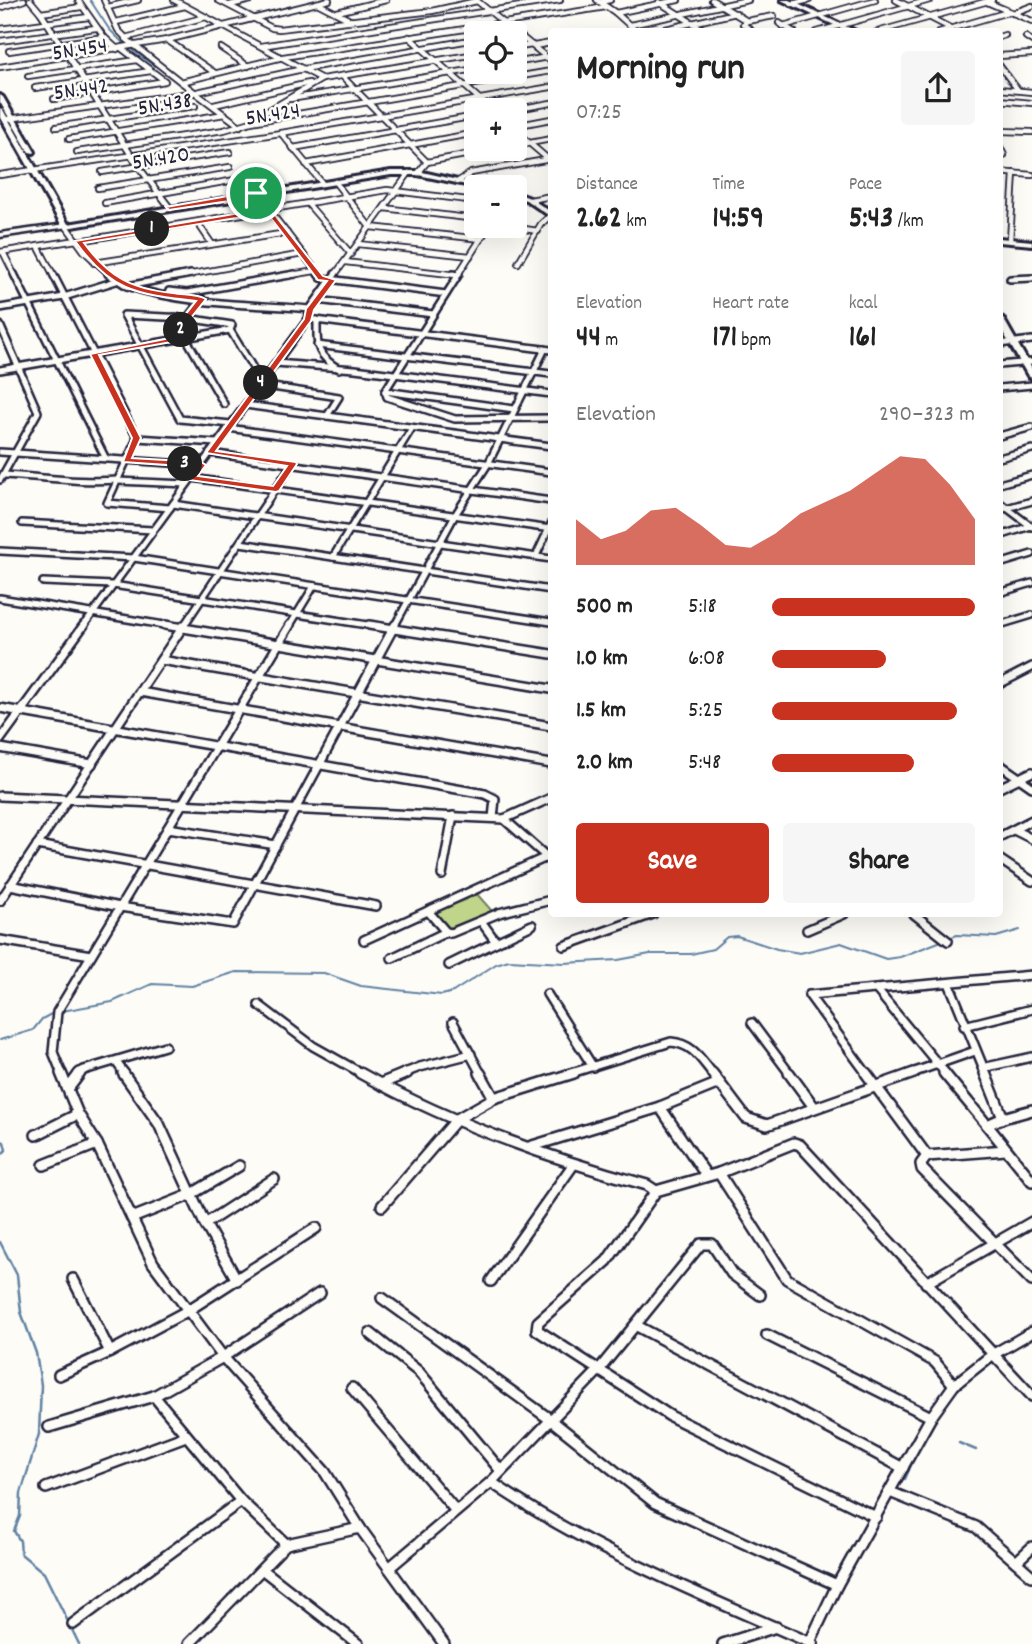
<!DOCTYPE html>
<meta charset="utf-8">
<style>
:root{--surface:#fff;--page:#f6f6f6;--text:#222;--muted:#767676;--accent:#c8321e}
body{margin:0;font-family:Dekko,sans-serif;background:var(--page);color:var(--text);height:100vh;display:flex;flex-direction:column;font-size:26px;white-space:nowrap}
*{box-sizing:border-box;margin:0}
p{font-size:23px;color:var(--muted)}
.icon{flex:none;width:38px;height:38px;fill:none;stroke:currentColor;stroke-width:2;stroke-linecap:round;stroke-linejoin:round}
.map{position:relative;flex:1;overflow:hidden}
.sheet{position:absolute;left:548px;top:28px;width:455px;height:889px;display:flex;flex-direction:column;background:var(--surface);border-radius:7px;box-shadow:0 7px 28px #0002}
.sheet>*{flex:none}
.fabs{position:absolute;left:464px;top:21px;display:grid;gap:14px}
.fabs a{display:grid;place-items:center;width:63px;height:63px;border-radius:7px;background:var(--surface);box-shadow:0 7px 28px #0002;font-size:35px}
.pin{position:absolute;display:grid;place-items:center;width:60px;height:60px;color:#fff;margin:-30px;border:4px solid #fff;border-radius:50%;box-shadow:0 2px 7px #0007}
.km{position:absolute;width:35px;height:35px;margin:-18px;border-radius:50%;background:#222;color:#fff;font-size:19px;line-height:35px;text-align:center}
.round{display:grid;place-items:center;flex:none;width:74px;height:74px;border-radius:7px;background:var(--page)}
.headline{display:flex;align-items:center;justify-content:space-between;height:119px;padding:0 28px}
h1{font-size:38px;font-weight:700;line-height:52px}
.figures{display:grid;grid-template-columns:repeat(3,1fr);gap:10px;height:119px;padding:7px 28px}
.figures div{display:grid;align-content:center}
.figures b{font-size:30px;font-weight:700}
.figures small{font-size:19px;font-weight:400}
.figures p{font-size:19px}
.chart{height:196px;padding:14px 28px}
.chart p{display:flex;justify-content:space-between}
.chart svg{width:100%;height:126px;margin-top:7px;fill:var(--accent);opacity:.7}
.cta{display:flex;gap:14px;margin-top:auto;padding:14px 28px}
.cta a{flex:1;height:80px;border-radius:7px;background:var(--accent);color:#fff;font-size:28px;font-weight:700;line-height:80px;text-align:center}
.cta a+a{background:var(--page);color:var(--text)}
ul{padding:0 28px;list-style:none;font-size:23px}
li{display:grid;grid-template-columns:112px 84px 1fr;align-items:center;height:52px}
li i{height:18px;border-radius:9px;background:var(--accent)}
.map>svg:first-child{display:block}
.green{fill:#c0d58a;stroke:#717c62;stroke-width:2}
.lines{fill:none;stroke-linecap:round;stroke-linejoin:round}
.stream-far1{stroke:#6182a3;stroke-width:2}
.stream{stroke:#6182a3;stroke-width:2.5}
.minor-far3-casing{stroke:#22223b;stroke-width:8}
.minor-far2-casing{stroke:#22223b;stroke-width:10}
.minor-far1-casing{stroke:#22223b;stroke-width:12}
.minor-casing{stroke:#22223b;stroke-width:14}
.tertiary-casing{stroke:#22223b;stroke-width:5}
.secondary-casing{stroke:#22223b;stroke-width:6}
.minor-far3{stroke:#fdfcf7;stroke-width:4.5}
.minor-far2{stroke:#fdfcf7;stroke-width:5}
.minor-far1{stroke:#fdfcf7;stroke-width:7}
.minor{stroke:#fdfcf7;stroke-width:9}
.tertiary{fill:#fdfcf7;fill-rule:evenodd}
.secondary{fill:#fdfcf7;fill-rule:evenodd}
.route{fill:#c8321e;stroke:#fff;stroke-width:2;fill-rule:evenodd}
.labels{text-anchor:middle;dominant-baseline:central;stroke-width:5;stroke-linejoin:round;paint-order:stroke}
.far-street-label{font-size:23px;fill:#22223b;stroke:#fdfcf7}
</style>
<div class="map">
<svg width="1032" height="1644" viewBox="0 0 1032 1644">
<rect width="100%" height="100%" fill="#fdfcf7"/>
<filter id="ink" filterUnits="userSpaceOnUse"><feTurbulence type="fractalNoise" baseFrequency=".0143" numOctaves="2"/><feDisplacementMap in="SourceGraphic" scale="14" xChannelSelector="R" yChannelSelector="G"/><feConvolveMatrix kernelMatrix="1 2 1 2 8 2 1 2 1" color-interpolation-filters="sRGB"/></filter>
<g filter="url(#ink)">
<path class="green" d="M476 893 492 911 447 929 431 911Z"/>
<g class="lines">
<g class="stream-far1">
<path d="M90 0 109 29 125 45"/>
<path d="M130 48 154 66"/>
<path d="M949 938 957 935 996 937 1020 930"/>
<path d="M62 1011 112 1002 152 984 192 986 236 972 324 973 361 986 442 995 453 992 496 964 509 960 564 963 618 960 650 954H691L713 949 727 937 737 936 777 949 800 953 841 943 886 959 900 957 944 940"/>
<path d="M0 1040 33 1030 42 1019 53 1013"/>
</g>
<g class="stream">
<path d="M0 1140 4 1142 6 1150 0 1156"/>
<path d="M0 1242 17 1275 21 1312 36 1353 41 1385 39 1434 21 1493 20 1516 14 1531 20 1541 21 1554 44 1573 79 1644"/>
<path d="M959 1443 976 1450"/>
<path d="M915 1456 918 1450"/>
<path d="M905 1479 914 1458"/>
</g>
<defs>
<g id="minor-far3">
<path d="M30 0 41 13 138 166 171 209"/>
<path d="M78 0 104 37 117 49"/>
<path d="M104 0 118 30 124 36"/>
<path d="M174 0 322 79"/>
<path d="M218 0 272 28 279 29 432 11 477 1"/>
<path d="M597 0 616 13 678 0"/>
<path d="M712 0 747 21 743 24 753 32"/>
<path d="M896 0 952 29"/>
<path d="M599 2 610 0"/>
<path d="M659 2 707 32"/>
<path d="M987 2 1032 21"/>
<path d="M317 3 350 20"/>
<path d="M792 4 809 0"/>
<path d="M230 5 251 0"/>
<path d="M108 7 138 0"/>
<path d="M0 8 24 0"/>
<path d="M337 12 386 0"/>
<path d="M41 13 81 7"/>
<path d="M616 13 637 32"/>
<path d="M1013 13 1032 6"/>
<path d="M206 17 125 38 181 82 283 57 504 23 476 0"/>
<path d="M747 21 774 16"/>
<path d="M116 22 185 6"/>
<path d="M504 23 606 7"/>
<path d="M779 23 794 32"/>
<path d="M630 25 748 0"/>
<path d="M783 26 875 0"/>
<path d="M0 29 89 17"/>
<path d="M652 32 736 13"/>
<path d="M817 32 930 0"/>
<path d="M877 32 992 0"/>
<path d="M939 32 1008 12"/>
<path d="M512 33H517L551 61"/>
<path d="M409 37 492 110"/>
<path d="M999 37 1005 35"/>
<path d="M1026 37 1032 41"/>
<path d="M167 40 215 73"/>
<path d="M0 41 96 28"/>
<path d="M261 46 560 0"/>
<path d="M534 46 551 43"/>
<path d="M221 48 248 66"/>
<path d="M514 48 532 45"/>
<path d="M9 51 104 37"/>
<path d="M999 56 1032 54"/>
<path d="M514 63 548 57"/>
<path d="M999 65 1018 90"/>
<path d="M0 67 167 40 329 0"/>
<path d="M28 76 137 60"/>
<path d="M343 77 427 162 418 173"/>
<path d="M181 82 240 126"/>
<path d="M35 88 151 71"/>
<path d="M999 89 1032 92"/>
<path d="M54 99 165 81 121 48"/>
<path d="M290 99 476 69"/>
<path d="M999 100 1032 103"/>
<path d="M214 105 309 83"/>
<path d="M512 110 551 103"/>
<path d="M8 119 197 92 303 69 476 39"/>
<path d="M254 119 322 79 476 54"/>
<path d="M514 126 551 119"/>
<path d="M56 127 195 106"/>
<path d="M514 130 548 159"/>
<path d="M999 131 1032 132"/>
<path d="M281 133 322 183"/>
<path d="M69 139 225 114"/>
<path d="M999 145 1004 155"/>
<path d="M514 146 551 139"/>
<path d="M293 148 476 116"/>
<path d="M77 152 224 130 251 122 551 71"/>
<path d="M427 162 498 149"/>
<path d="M306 164 476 133"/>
<path d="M102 172 230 152"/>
<path d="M999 172 1032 175"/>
<path d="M0 175 281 133 551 87"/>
<path d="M335 182 370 227 481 239"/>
<path d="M457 182 471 173 551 159"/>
<path d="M98 188 230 167"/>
<path d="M256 193 320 276"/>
<path d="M530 200 551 196"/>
<path d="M105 203 252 177 258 178 266 191"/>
<path d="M308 204 351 254"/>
<path d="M384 208 476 219"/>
<path d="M197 222 212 244"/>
<path d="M66 226 84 251 111 276"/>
<path d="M505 226 538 231"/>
<path d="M1010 240 1014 173"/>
<path d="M79 241 387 190 476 201"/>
<path d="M358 244 470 256"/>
<path d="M38 246 54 276"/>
<path d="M0 252 77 240"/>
<path d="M3 252 15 276"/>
<path d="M345 262 458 275"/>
<path d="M94 263 287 233"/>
<path d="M518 263 541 224 551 215"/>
<path d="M181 276 303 254"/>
<path d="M285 276 315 271"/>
<path d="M334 276 409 173"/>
<path d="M457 276 489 226"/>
</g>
<g id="minor-far2">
<path d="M14 274 106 459"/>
<path d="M53 274 137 438"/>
<path d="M108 274 127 286 191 274"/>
<path d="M318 274 321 278 446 294"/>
<path d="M453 274 458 275"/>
<path d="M1010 279 1032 278"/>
<path d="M127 286C184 305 250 304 310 309"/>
<path d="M169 291 187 293 295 274"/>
<path d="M202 299 187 318 124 315 180 419 231 424"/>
<path d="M317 300 433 314"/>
<path d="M0 308 64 297 116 281"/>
<path d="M174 317 224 404"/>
<path d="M187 318 232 325 230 330 256 373 267 374"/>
<path d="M308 319 551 350"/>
<path d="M317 320C317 346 315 354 339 369"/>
<path d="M0 325 38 412 0 480"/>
<path d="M999 344 1032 340"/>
<path d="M317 345 551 374"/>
<path d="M275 363 355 369 551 394"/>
<path d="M999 365 1032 362"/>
<path d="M0 370 230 330"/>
<path d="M259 385 339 397 327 416"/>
<path d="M999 388 1032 385"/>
<path d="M385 391 459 274"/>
<path d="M385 391 387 397 455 419 551 418"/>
<path d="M385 391 514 409"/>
<path d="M245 405 551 446"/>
<path d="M228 428 551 472"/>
<path d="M999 436 1032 427"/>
<path d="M137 438 107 503 170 508"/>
<path d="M137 438 217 443"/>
<path d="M0 452 201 465"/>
<path d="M210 453 551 501"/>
<path d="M999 458 1032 449"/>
<path d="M5 475C43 477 80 483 118 480"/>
<path d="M192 478 551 529"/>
<path d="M117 481 187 484"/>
<path d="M999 484 1032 475"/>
<path d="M999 502 1032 527"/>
<path d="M173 504 551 559"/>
<path d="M999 510 1032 501"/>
<path d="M22 523 153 530"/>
<path d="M999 536 1031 526"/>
<path d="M240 543 551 590"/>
<path d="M0 551 134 558 551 622"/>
<path d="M536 556 551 524"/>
<path d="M333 557 412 428"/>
<path d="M999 564 1032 554"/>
<path d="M43 582 113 585 380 627"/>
<path d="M999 593 1032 583"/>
<path d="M0 598 176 627"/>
<path d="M999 625 1032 615"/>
<path d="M83 627 308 319 310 309 335 274"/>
<path d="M183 627 292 464"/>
<path d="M289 627 314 586"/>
<path d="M394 627 455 515 488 464 545 349"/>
</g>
<g id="minor-far1">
<path d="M165 625 551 689"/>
<path d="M369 625 551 654"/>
<path d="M161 660 551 726"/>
<path d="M999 684 1032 667"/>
<path d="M140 692 551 764"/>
<path d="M0 708 485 794 495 799 493 818"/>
<path d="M0 740 84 625"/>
<path d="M0 748 92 764"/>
<path d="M999 764 1032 787"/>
<path d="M999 788 1032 772"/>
<path d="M0 796 504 819 551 798"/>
<path d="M504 819 547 857"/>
<path d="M168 828 276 845"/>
<path d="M1014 830 1032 839"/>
<path d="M999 837 1032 820"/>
<path d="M37 845 376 906"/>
<path d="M999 859 1032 881"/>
<path d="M442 875 453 816"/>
<path d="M10 885 120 907 233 924 395 625"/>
<path d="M0 901 184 625"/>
<path d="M428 911 446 932 451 933 499 913 551 900"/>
<path d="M914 914 948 941"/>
<path d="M807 930 844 914"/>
<path d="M0 940 91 955"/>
<path d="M364 940 551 855"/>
<path d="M496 942 532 925"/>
<path d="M564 946 653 914"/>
<path d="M392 958 446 932"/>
<path d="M449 965 496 942 481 921"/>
<path d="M949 983 986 1074"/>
<path d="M876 989 946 1074"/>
<path d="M547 994 593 1067"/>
<path d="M259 1005 313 1046 363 1074"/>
<path d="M453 1022 481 1074"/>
<path d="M752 1023 790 1074"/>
<path d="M964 1026 1032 1009"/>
<path d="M116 1062 125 1074"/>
<path d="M982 1068 1032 1057"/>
<path d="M62 1074 53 1052 57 1012 290 625"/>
<path d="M78 1074 84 1070 165 1046"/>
<path d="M402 1074 420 1067 471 1054"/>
<path d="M568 1074 671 1042C693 1044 700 1058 713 1074"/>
<path d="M867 1074 809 995 1032 975"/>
<path d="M909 1074 975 1051"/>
</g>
<g id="minor">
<path d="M61 1073 78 1114 97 1144 153 1263 223 1357 325 1472 360 1528 444 1644"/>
<path d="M123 1073 159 1124 205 1224 237 1280"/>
<path d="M360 1073C449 1123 549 1158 647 1185L656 1191"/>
<path d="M480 1073 494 1098"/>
<path d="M712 1073 746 1118 767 1125 914 1073"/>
<path d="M789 1073 814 1107"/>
<path d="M866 1073 927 1156 921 1164 922 1169 1032 1281"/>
<path d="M944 1073 987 1125"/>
<path d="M985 1073 1003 1118 987 1125 1032 1181"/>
<path d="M380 1084 407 1073"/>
<path d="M68 1089 80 1073"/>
<path d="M660 1107 719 1083"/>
<path d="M1003 1118 1032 1110"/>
<path d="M36 1135 78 1114"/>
<path d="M529 1147 660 1107 706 1175"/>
<path d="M927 1156 1006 1150"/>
<path d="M44 1165 97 1144"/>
<path d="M719 1173 787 1279 935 1362 954 1385"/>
<path d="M382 1206 457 1119 494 1098 574 1073"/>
<path d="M132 1218 190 1195 239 1166"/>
<path d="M205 1224 274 1179"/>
<path d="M73 1279 110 1352"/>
<path d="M491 1281 573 1165"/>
<path d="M926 1283 1032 1222"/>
<path d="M382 1298 551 1420 655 1503 837 1585"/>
<path d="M637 1326 903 1468"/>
<path d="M370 1333 419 1372 501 1471"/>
<path d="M767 1335 931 1417"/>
<path d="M59 1375 110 1352 187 1311 316 1228"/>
<path d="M352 1388 456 1511"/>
<path d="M154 1396 241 1501 286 1544 360 1528"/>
<path d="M49 1427 154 1396 223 1357 320 1293"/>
<path d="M491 1482C591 1551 703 1595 813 1644"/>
<path d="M46 1488 186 1436"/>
<path d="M890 1492 976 1527 1032 1576"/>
<path d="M876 1517 670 1416 537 1330 538 1322 607 1261 656 1191 719 1173 794 1143 800 1145 1032 1396"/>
<path d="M1016 1562 1032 1547"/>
<path d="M389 1568 491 1482 598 1371 701 1244H712L732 1274 760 1295"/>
<path d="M263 1570 358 1644"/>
<path d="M73 1624 241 1501"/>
<path d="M810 1642 837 1585 931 1417 954 1385 992 1355 1032 1332"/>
<path d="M189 1644 286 1544"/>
<path d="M723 1644 776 1627"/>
</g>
<path id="tertiary" d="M66 224 69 226 68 227 0 237V233Z"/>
<g id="secondary">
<path d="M781 0H789L858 32H849Z"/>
<path d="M0 95 3 97 35 152 34 153 29 152 0 102Z"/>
<path d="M0 108 3 110 68 224 391 171H418L488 187H476L418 175H391L66 228 62 226 0 116Z"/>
<path d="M514 192 530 198 551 212V217L526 200 514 197Z"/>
<path d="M999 238 1032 241V245L999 242Z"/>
<path d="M999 316 1003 318 1032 369V378L1028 376 999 325Z"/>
</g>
</defs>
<use href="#minor-far3" class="minor-far3-casing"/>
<use href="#minor-far2" class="minor-far2-casing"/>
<use href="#minor-far1" class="minor-far1-casing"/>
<use href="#minor" class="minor-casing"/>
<use href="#tertiary" class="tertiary-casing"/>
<use href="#secondary" class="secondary-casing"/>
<use href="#minor-far3" class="minor-far3"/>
<use href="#minor-far2" class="minor-far2"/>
<use href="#minor-far1" class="minor-far1"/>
<use href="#minor" class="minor"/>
<use href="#tertiary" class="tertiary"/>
<use href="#secondary" class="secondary"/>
</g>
</g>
<path class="route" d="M256 191 323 276 336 280 314 310 311 321 216 451 296 462 297 464 279 491 276 492 189 480 195 467 123 462 132 438 90 354 180 336 170 317 185 315 196 301C137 294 111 292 75 241L264 209 256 197 169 210 166 207ZM267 213 318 280 327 281 306 309 304 319 206 453 287 466 273 486 198 476 206 465 201 462 132 458 141 438 99 355 188 339 180 320 190 319 206 299C197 294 184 295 173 293 131 289 109 277 84 243Z"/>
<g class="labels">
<g class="far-street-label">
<text transform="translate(80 51) rotate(-9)">5N.454</text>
<text transform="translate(81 91) rotate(-8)">5N.442</text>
<text transform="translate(165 106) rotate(-9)">5N.438</text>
<text transform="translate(273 116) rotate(-9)">5N.424</text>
<text transform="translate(161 160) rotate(-9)">5N.420</text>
</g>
</g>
</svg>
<div class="fabs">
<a><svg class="icon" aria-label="locate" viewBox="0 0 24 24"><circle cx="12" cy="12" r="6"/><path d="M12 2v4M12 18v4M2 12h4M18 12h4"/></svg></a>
<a>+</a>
<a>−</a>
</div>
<div class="pin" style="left:256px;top:193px;background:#1e9e55"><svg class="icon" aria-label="arrive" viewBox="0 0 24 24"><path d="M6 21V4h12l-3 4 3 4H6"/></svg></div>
<b class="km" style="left:152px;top:229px">1</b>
<b class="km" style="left:181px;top:330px">2</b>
<b class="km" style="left:185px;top:464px">3</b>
<b class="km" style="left:261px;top:383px">4</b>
<section class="sheet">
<div class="headline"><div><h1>Morning run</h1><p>07:25</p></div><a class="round"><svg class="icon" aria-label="share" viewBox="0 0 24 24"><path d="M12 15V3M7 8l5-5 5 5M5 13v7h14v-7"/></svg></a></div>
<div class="figures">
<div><p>Distance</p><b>2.62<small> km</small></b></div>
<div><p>Time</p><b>14:59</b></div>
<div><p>Pace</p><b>5:43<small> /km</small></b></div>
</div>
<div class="figures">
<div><p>Elevation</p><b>44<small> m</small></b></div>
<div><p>Heart rate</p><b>171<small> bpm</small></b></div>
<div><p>kcal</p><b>161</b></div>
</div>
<div class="chart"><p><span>Elevation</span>290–323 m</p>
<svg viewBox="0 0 160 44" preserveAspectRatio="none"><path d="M0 44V28L10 35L20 32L30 25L40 24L50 30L60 37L70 38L80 33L90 26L100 22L110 18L120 12L130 6L140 7L150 16L160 28V44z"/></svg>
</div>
<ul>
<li><b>500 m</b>5:18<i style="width:100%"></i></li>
<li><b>1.0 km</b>6:08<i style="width:56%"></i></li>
<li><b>1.5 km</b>5:25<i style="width:91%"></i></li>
<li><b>2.0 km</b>5:48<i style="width:70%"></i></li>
</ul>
<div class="cta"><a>Save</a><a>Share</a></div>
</section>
</div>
